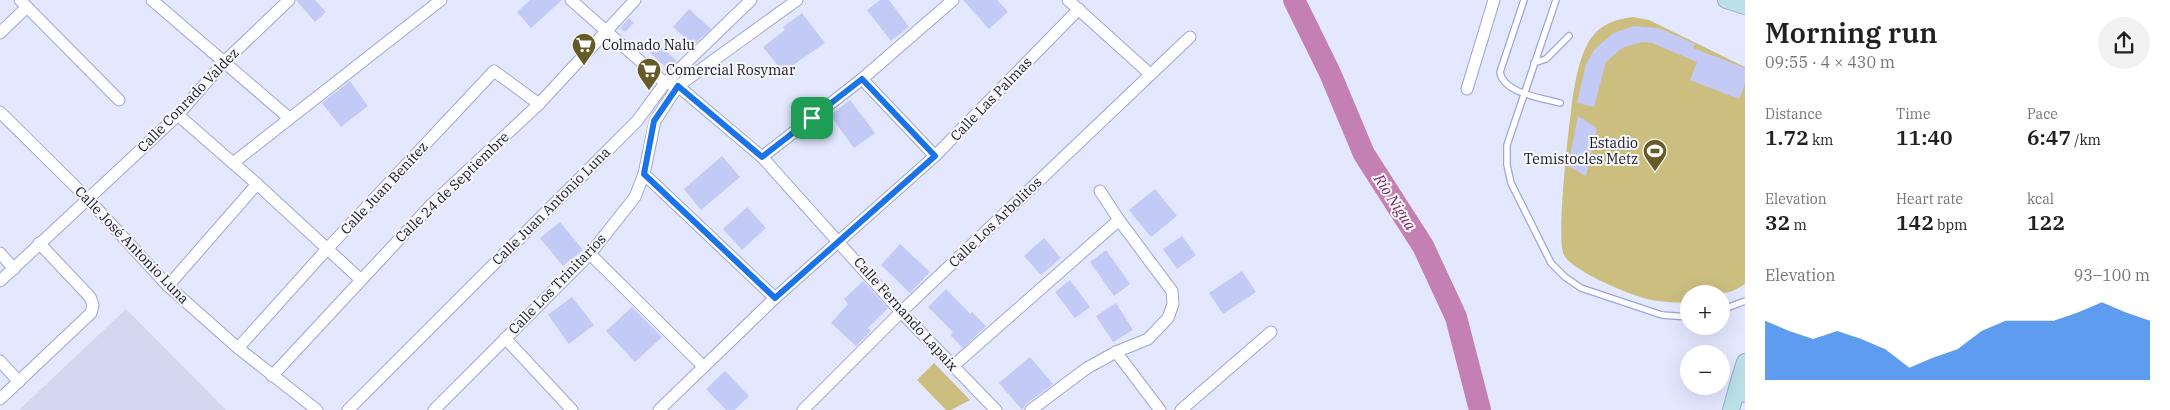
<!DOCTYPE html>
<meta charset="utf-8">
<style>
:root{--surface:#fff;--page:#f2f2f2;--text:#202124;--muted:#757577;--accent:#1a73e8}
body{margin:0;font-family:"IBM Plex Serif",serif;background:var(--page);color:var(--text);height:100vh;display:flex;flex-direction:column;font-size:19px;white-space:nowrap}
*{box-sizing:border-box;margin:0}
p{font-size:16px;color:var(--muted)}
.icon{flex:none;width:28px;height:28px;fill:none;stroke:currentColor;stroke-width:2;stroke-linecap:round;stroke-linejoin:round}
.map{position:relative;flex:1;overflow:hidden}
.panel{display:flex;flex-direction:column;background:var(--surface);width:425px}
.panel>*{flex:none}
.tools{position:absolute;left:1680px;top:285px;display:grid;gap:10px}
.tools a{display:grid;place-items:center;width:50px;height:50px;border-radius:50%;background:var(--surface);box-shadow:0 5px 20px #0002;font-size:25px}
.pin{position:absolute;display:grid;place-items:center;width:42px;height:42px;color:#fff;margin:-21px;border-radius:10px;box-shadow:0 2px 8px #0006}
.round{display:grid;place-items:center;flex:none;width:52px;height:52px;border-radius:26px;background:var(--page)}
.headline{display:flex;align-items:center;justify-content:space-between;height:85px;padding:0 20px}
h1{font-size:28px;font-weight:600;line-height:38px}
.metrics{display:grid;grid-template-columns:repeat(3,1fr);gap:8px;height:85px;padding:5px 20px}
.metrics div{display:grid;align-content:center}
.metrics b{font-size:21px;font-weight:600}
.metrics small{font-size:14px;font-weight:400}
.metrics p{font-size:14px}
.chart{height:140px;padding:10px 20px}
.chart p{display:flex;justify-content:space-between}
.chart svg{width:100%;height:90px;margin-top:5px;fill:var(--accent);opacity:.7}
main{display:flex;flex:1;min-height:0}
.map>svg:first-child{display:block}
.built{fill:#d3d8f1}
.green{fill:#ccbe7f}
.lines{fill:none;stroke-linecap:round;stroke-linejoin:round}
.river{stroke:#c480b2;stroke-width:22}
.building{fill:#c2caf5}
.service-casing{stroke:#9ca5da;stroke-width:8}
.minor-casing{stroke:#9ca5da;stroke-width:13}
.secondary-casing{stroke:#9ca5da;stroke-width:18}
.service{stroke:#fff;stroke-width:5.5}
.minor{stroke:#fff;stroke-width:11}
.secondary{stroke:#bbe0e8;stroke-width:16}
.route-casing{stroke:#fff;stroke-width:10}
.route{stroke:#1a73e8;stroke-width:6}
.labels{text-anchor:middle;dominant-baseline:central;stroke-width:4;stroke-linejoin:round;paint-order:stroke}
.poi-label{font-size:14px;fill:#15182c;stroke:#f7f7f7;text-anchor:start}
.street-label{font-size:14px;fill:#15182c;stroke:#f7f7f7}
.water-label{font-size:15px;font-style:italic;fill:#722262;stroke:#f7f7f7}
</style>
<main>
<div class="map">
<svg width="1745" height="410" viewBox="0 0 1745 410">
<rect width="100%" height="100%" fill="#e4e8ff"/>
<path class="built" d="M126 309 226 410H19Z"/>
<g class="green">
<path d="M1633 17 1649 20 1745 67V284C1727 297 1711 294 1689 294V302C1675 303 1661 302 1647 299 1630 295 1572 271 1564 255 1556 242 1568 133 1571 111 1573 91 1579 55 1591 38 1601 24 1616 19 1633 17Z"/>
<path d="M934 363 970 400 951 410H946L917 380Z"/>
</g>
<g class="lines">
<path class="river" d="M1294 0 1330 73 1364 154 1423 246 1456 317 1480 410"/>
</g>
<g class="building">
<path d="M296 0H315L326 12 315 22Z"/>
<path d="M530 0H562L531 28 517 12Z"/>
<path d="M880 0H889L909 27 891 41 867 10Z"/>
<path d="M963 0H997L1008 12 989 29Z"/>
<path d="M689 9 711 29 693 45 673 27Z"/>
<path d="M802 13 825 43 783 72 763 47 785 30 783 27Z"/>
<path d="M629 18 634 23 625 32 620 28Z"/>
<path d="M1634 26 1657 28 1666 31 1695 44 1693 48 1745 68V84L1739 99 1690 80 1697 62 1652 43 1642 42 1622 48 1606 62 1594 107 1577 103 1586 64 1594 50 1613 33Z"/>
<path d="M658 44 677 61 668 69 650 53Z"/>
<path d="M350 81 368 106 341 127 322 103Z"/>
<path d="M850 100 875 133 854 148 830 115Z"/>
<path d="M1578 116 1597 128 1586 176 1568 166Z"/>
<path d="M722 156 740 177 701 210 684 189Z"/>
<path d="M1155 189 1177 216 1151 237 1129 210Z"/>
<path d="M747 207 766 228 742 250 723 229Z"/>
<path d="M560 222 583 250 563 266 540 238Z"/>
<path d="M1182 236 1196 255 1177 269 1163 249Z"/>
<path d="M1044 238 1061 258 1041 275 1024 256Z"/>
<path d="M900 244 930 272 910 293 881 265Z"/>
<path d="M1106 250 1130 284 1114 296 1090 262Z"/>
<path d="M1242 271 1256 292 1223 314 1209 293Z"/>
<path d="M1070 280 1090 307 1075 318 1055 292Z"/>
<path d="M863 281 888 308 868 328 871 331 856 346 831 323 848 304 844 299Z"/>
<path d="M946 289 970 314 972 312 986 326 963 348 950 335 953 332 928 307Z"/>
<path d="M572 297 594 325 569 344 548 315Z"/>
<path d="M1116 303 1133 330 1113 342 1096 316Z"/>
<path d="M632 307 662 337 635 362 606 331Z"/>
<path d="M1030 357 1053 384 1026 404 1022 410 999 383Z"/>
<path d="M725 371 749 396 735 410H726L706 389Z"/>
</g>
<g class="lines">
<defs>
<g id="service">
<path d="M1524 0 1500 72C1503 93 1541 98 1560 103"/>
<path d="M1556 0 1507 145V165L1511 183 1551 263 1565 277 1581 288 1662 315 1689 317"/>
<path d="M1534 63 1546 59 1569 36"/>
<path d="M1721 310 1745 301"/>
</g>
<g id="minor">
<path d="M20 0 119 100"/>
<path d="M152 0 289 118"/>
<path d="M571 0 665 83 678 86 762 157 901 312 996 410"/>
<path d="M1068 0 1150 74"/>
<path d="M0 33 27 7"/>
<path d="M862 79 935 156"/>
<path d="M1467 89 1494 0"/>
<path d="M0 112 88 199 168 286 238 348 317 410"/>
<path d="M178 115 257 184 360 279"/>
<path d="M762 157 862 79 953 0"/>
<path d="M233 163 441 0"/>
<path d="M644 174 775 298"/>
<path d="M0 253 14 269"/>
<path d="M590 254 704 367"/>
<path d="M0 281 178 115 224 62 289 0"/>
<path d="M168 286 257 184"/>
<path d="M505 338 572 410"/>
<path d="M238 348 328 248 494 71 539 104"/>
<path d="M1116 352 1160 410"/>
<path d="M0 361 19 382"/>
<path d="M953 366 1119 220"/>
<path d="M272 376 432 204 539 104 635 0"/>
<path d="M0 399 91 313 93 305 90 297 39 243"/>
<path d="M348 410 637 121 665 83 751 0"/>
<path d="M434 410 590 254 635 197 644 174 655 121 678 86 797 0"/>
<path d="M659 410 775 298 935 156 1079 9"/>
<path d="M803 410 901 312 1190 37"/>
<path d="M1031 410 1087 368 1116 352 1148 339 1168 318 1173 304 1172 291 1119 220 1100 191"/>
<path d="M1181 410 1271 332"/>
</g>
<g id="secondary">
<path d="M1726 0 1745 6"/>
<path d="M1745 362 1740 378 1745 394"/>
<path d="M1731 410 1740 378"/>
</g>
</defs>
<use href="#service" class="service-casing"/>
<use href="#minor" class="minor-casing"/>
<use href="#secondary" class="secondary-casing"/>
<use href="#service" class="service"/>
<use href="#minor" class="minor"/>
<use href="#secondary" class="secondary"/>
</g>
<g class="lines">
<defs>
<path id="route" d="M862 79 935 156 775 298 644 174 654 121 678 86 762 157Z"/>
</defs>
<use href="#route" class="route-casing"/>
<use href="#route" class="route"/>
</g>
<defs>
<symbol id="supermarket-pin" viewBox="-11 -11 22 30"><path d="M0 17L-7.5 6A9.5 9.5 0 1 1 7.5 6Z" fill="#665a27" stroke="#f7f7f7"/><path d="M-6-5.5h2.5l.6 2H6L4.5 2H-2.5L-4.4-4H-6ZM-1.5 3.2a1.3 1.3 0 1 0 .1 0ZM3 3.2a1.3 1.3 0 1 0 .1 0Z" fill="#fff"/></symbol>
<symbol id="stadium-pin" viewBox="-11 -11 22 30"><path d="M0 17L-7.5 6A9.5 9.5 0 1 1 7.5 6Z" fill="#665a27" stroke="#f7f7f7"/><path d="M0-5a6.5 5 0 1 0 0 10a6.5 5 0 1 0 0-10ZM-3.5-1.8h7v3.6h-7Z" fill="#fff"/></symbol>
</defs>
<g fill-rule="evenodd">
<use href="#supermarket-pin" x="570" y="31" width="28" height="38"/>
<use href="#supermarket-pin" x="635" y="56" width="28" height="38"/>
<use href="#stadium-pin" x="1641" y="137" width="28" height="38"/>
</g>
<g class="labels">
<g class="poi-label">
<text x="602" y="45">Colmado Nalu</text>
<text x="666" y="70">Comercial Rosymar</text>
<text x="1638" y="143" text-anchor="end">Estadio<tspan x="1638" dy="16">Temistocles Metz</tspan></text>
</g>
<g class="street-label">
<text transform="translate(991 99) rotate(-46)">Calle Las Palmas</text>
<text transform="translate(188 100) rotate(-46)">Calle Conrado Valdez</text>
<text transform="translate(452 187) rotate(-44)">Calle 24 de Septiembre</text>
<text transform="translate(384 188) rotate(-47)">Calle Juan Benítez</text>
<text transform="translate(551 206) rotate(-45)">Calle Juan Antonio Luna</text>
<text transform="translate(995 222) rotate(-44)">Calle Los Arbolitos</text>
<text transform="translate(132 245) rotate(46)">Calle José Antonio Luna</text>
<text transform="translate(557 284) rotate(-46)">Calle Los Trinitarios</text>
<text transform="translate(906 314) rotate(48)">Calle Fernando Lapaix</text>
</g>
<g class="water-label">
<text transform="translate(1395 202) rotate(57)">Río Nigua</text>
</g>
</g>
</svg>
<div class="tools">
<a>+</a>
<a>−</a>
</div>
<div class="pin" style="left:812px;top:118px;background:#1e9e55"><svg class="icon" aria-label="arrive" viewBox="0 0 24 24"><path d="M6 21V4h12l-3 4 3 4H6"/></svg></div>
</div>
<section class="panel">
<div class="headline"><div><h1>Morning run</h1><p>09:55 · 4 × 430 m</p></div><a class="round"><svg class="icon" aria-label="share" viewBox="0 0 24 24"><path d="M12 15V3M7 8l5-5 5 5M5 13v7h14v-7"/></svg></a></div>
<div class="metrics">
<div><p>Distance</p><b>1.72<small> km</small></b></div>
<div><p>Time</p><b>11:40</b></div>
<div><p>Pace</p><b>6:47<small> /km</small></b></div>
</div>
<div class="metrics">
<div><p>Elevation</p><b>32<small> m</small></b></div>
<div><p>Heart rate</p><b>142<small> bpm</small></b></div>
<div><p>kcal</p><b>122</b></div>
</div>
<div class="chart"><p><span>Elevation</span>93–100 m</p>
<svg viewBox="0 0 160 44" preserveAspectRatio="none"><path d="M0 44V15L10 20L20 24L30 20L40 24L50 29L60 38L70 33L80 29L90 20L100 15L110 15L120 15L130 11L140 6L150 11L160 15V44z"/></svg>
</div>
</section>
</main>
